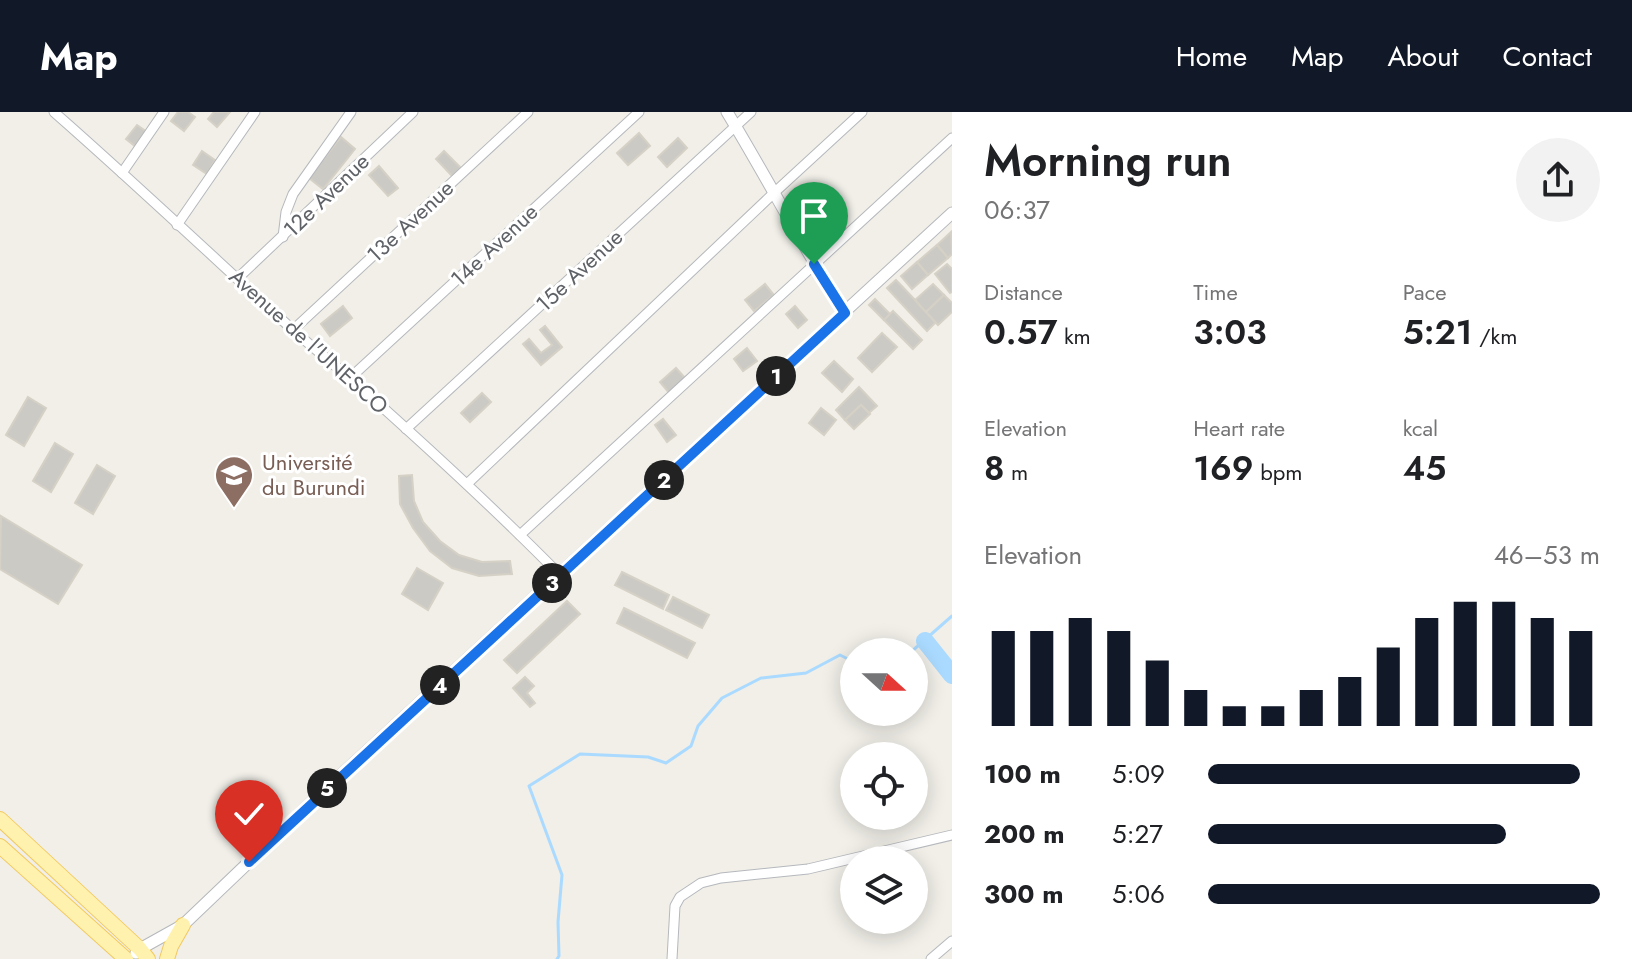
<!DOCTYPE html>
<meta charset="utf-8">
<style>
:root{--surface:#fff;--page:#f2f2f2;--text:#202124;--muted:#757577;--accent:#111827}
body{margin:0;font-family:Jost,sans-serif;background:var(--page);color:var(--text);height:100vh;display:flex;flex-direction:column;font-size:30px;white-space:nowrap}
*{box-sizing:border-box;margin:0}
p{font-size:26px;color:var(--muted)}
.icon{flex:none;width:44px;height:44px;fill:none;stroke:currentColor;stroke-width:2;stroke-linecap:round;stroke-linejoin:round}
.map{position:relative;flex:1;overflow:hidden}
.sheet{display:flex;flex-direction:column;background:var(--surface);width:680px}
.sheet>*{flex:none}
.needle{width:52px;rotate:111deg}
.tools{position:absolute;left:840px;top:526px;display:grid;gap:16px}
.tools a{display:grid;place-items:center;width:88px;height:88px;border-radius:50%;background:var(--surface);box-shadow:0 4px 20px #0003;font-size:40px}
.pin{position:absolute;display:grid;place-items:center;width:68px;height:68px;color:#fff;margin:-82px -34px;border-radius:50% 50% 50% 0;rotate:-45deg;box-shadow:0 0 8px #0007}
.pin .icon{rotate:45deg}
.km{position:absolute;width:40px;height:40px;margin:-20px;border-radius:50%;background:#222;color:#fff;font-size:22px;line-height:40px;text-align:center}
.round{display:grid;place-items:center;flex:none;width:84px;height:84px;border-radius:42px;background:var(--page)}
.summary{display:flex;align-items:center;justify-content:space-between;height:136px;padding:0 32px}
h1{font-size:44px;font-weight:600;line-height:60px}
.stats{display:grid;grid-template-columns:repeat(3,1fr);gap:12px;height:136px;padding:8px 32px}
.stats div{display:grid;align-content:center}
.stats b{font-size:34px;font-weight:600}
.stats small{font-size:22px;font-weight:400}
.stats p{font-size:22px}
.chart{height:224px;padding:16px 32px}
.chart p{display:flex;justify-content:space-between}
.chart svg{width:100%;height:144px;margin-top:8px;stroke:var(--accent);stroke-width:6}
ul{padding:0 32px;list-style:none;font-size:26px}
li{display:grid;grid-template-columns:128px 96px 1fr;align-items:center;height:60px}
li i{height:20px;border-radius:10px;background:var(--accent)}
header{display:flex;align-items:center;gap:48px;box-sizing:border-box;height:112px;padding:0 40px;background:var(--accent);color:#fff}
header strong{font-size:38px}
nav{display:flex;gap:44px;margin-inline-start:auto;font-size:28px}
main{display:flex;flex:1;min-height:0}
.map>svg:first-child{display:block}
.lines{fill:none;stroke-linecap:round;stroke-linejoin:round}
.stream{stroke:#aadaff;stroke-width:3}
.river{stroke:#aadaff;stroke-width:18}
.building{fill:#cccac5;stroke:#d6d1c6;stroke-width:2}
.minor-casing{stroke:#b5b8bc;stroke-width:11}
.tertiary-casing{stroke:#b5b8bc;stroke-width:13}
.primary-casing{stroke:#f2c960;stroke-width:16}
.minor{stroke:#fff;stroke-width:9}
.tertiary{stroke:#fff;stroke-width:11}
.primary{stroke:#fff2af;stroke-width:14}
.route-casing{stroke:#fff;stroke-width:16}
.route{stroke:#1a73e8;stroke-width:10}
.labels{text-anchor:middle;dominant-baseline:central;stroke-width:6;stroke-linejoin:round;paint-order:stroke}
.street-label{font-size:22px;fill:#5f6368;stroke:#fff}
.education-label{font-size:22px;fill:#785e54;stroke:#fff;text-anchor:start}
</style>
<header>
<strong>Map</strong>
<nav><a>Home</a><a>Map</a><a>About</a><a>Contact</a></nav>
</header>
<main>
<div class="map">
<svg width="952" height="847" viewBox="0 0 952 847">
<rect width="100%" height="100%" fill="#f1efe8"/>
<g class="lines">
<g class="stream">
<path d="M911 540 952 504"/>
<path d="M557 847 559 844 558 810 562 763 529 674 580 642 648 645 666 651 691 634 698 614 722 586 761 566 806 561 840 543 854 550"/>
</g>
<path class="river" d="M925 529 952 563"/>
</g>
<g class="building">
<path d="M178 0H188L195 5 184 19 171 9Z"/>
<path d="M214 0H230L217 15 208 7Z"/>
<path d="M137 13 147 20 136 35 126 27Z"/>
<path d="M639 21 650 34 628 53 617 41Z"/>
<path d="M341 25 355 37 323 77 309 66Z"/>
<path d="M678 26 687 36 667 55 658 45Z"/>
<path d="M202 39 215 48 207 62 193 53Z"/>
<path d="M444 39 461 56 453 65 436 47Z"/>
<path d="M379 54 398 76 388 84 369 63Z"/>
<path d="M951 120 952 142 948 146 937 133Z"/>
<path d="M937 133 948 146 928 163 917 150Z"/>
<path d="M917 150 928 163 912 177 901 164Z"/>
<path d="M947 152 952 157V180L950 181 935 162Z"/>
<path d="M896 168 936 210 927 219 887 176Z"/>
<path d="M765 172 774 183 754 199 745 188Z"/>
<path d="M933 172 944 183 926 200 915 188Z"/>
<path d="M944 183 952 191V200L938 213 926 200Z"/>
<path d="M875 187 890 202 884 208 869 193Z"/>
<path d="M343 194 352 206 330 224 321 212Z"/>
<path d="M795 194 807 208 798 216 786 202Z"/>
<path d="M893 199 922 228 913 237 884 208Z"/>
<path d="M545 214 562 235 541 253 523 232 529 227 541 241 552 233 540 218Z"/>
<path d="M882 221 897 235 872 260 858 246Z"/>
<path d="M747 236 757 249 743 259 734 247Z"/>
<path d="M834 249 853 267 842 280 822 261Z"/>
<path d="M676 256 686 267 670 282 660 270Z"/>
<path d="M859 275 877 294 869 301 861 293 845 308 836 298Z"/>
<path d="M482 281 491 290 470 310 461 301Z"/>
<path d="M28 285 46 296 24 334 6 323Z"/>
<path d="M861 293 870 302 854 317 845 308Z"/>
<path d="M821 296 836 308 824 323 809 311Z"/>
<path d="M663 307 676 323 667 330 655 313Z"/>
<path d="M55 331 73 342 51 380 33 369Z"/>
<path d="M97 353 115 364 93 402 75 391Z"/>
<path d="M412 363 414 389 423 410 440 429 459 443 482 450 510 449 512 462 479 464 452 456 430 439 413 416 400 392 399 364Z"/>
<path d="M1 404 82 453 58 492 0 457Z"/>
<path d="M417 456 443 471 428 498 402 482Z"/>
<path d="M622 460 669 483 663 497 615 473Z"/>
<path d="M673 485 709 503 702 516 666 498Z"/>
<path d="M567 489 580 502 517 561 504 548Z"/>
<path d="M624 496 695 531 687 546 617 511Z"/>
<path d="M525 565 534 574 527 581 535 591 530 595 513 576Z"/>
</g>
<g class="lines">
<defs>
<g id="minor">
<path d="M54 0C135 71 213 145 292 217 311 234 332 251 352 268 423 331 493 395 560 463"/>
<path d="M122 61 164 0"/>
<path d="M177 113 255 0"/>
<path d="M283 125 286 100 293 82 351 0"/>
<path d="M238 166 413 0"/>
<path d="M293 218 528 0"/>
<path d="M350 266 639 0"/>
<path d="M406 317 751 0"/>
<path d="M467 372 775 80 862 0"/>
<path d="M520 423 952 26"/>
<path d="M672 847 675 794 680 785 701 771 721 766 808 757 952 723"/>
<path d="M931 847 952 829"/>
</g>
<g id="tertiary">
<path d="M727 0C767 66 803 135 845 201"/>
<path d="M136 841 140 837 183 813 316 686 952 101"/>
</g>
<g id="primary">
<path d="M0 707 140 837 148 847"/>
<path d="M0 734 126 847"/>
<path d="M167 847 171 834 183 813"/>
</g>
</defs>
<use href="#minor" class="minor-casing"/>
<use href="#tertiary" class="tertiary-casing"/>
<use href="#primary" class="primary-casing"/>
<use href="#minor" class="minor"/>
<use href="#tertiary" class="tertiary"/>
<use href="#primary" class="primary"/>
</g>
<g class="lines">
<defs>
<path id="route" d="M249 750 845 201 814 152"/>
</defs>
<use href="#route" class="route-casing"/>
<use href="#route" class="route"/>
</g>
<defs>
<symbol id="university-pin" viewBox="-11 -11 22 30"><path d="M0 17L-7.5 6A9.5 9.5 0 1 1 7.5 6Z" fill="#8d6e63" stroke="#fff"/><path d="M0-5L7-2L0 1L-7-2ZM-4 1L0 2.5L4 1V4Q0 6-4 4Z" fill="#fff"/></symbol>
</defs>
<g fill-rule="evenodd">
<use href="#university-pin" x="212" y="341" width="44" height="60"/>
</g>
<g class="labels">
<g class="street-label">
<text transform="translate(326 83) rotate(-44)">12e Avenue</text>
<text transform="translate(410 109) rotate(-43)">13e Avenue</text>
<text transform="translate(494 133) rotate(-43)">14e Avenue</text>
<text transform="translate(579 158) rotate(-43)">15e Avenue</text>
<text transform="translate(309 229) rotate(42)">Avenue de l'UNESCO</text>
</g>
<g class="education-label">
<text x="262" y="350">Université<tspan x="262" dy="25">du Burundi</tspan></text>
</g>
</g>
</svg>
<div class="tools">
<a><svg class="needle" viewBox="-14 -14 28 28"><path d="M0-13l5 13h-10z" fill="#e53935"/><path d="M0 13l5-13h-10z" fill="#757577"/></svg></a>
<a><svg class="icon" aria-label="locate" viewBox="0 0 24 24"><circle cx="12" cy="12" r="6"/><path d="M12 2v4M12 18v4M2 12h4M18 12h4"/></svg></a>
<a><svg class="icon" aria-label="layers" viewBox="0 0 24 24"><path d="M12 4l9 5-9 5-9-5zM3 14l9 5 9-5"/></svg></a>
</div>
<div class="pin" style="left:814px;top:152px;background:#1e9e55"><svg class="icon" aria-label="arrive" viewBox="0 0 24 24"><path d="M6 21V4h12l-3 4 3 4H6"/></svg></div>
<div class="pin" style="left:249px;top:750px;background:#d93025"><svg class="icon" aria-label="check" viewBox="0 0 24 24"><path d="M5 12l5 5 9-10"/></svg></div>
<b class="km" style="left:776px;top:264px">1</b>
<b class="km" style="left:664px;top:368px">2</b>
<b class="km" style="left:552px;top:471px">3</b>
<b class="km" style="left:440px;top:573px">4</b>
<b class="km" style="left:327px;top:676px">5</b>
</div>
<section class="sheet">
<div class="summary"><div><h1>Morning run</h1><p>06:37</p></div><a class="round"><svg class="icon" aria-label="share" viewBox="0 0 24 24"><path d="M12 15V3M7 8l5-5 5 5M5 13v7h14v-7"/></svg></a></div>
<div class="stats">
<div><p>Distance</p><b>0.57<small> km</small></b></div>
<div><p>Time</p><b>3:03</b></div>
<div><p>Pace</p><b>5:21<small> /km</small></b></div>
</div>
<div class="stats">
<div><p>Elevation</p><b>8<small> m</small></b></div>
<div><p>Heart rate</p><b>169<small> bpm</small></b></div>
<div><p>kcal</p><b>45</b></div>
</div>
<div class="chart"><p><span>Elevation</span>46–53 m</p>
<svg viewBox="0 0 160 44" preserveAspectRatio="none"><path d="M5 44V15M15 44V15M25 44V11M35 44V15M45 44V24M55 44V33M65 44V38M75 44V38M85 44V33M95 44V29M105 44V20M115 44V11M125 44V6M135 44V6M145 44V11M155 44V15"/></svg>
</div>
<ul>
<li><b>100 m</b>5:09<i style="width:95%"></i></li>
<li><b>200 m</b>5:27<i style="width:76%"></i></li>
<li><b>300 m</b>5:06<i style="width:100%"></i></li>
</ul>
</section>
</main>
